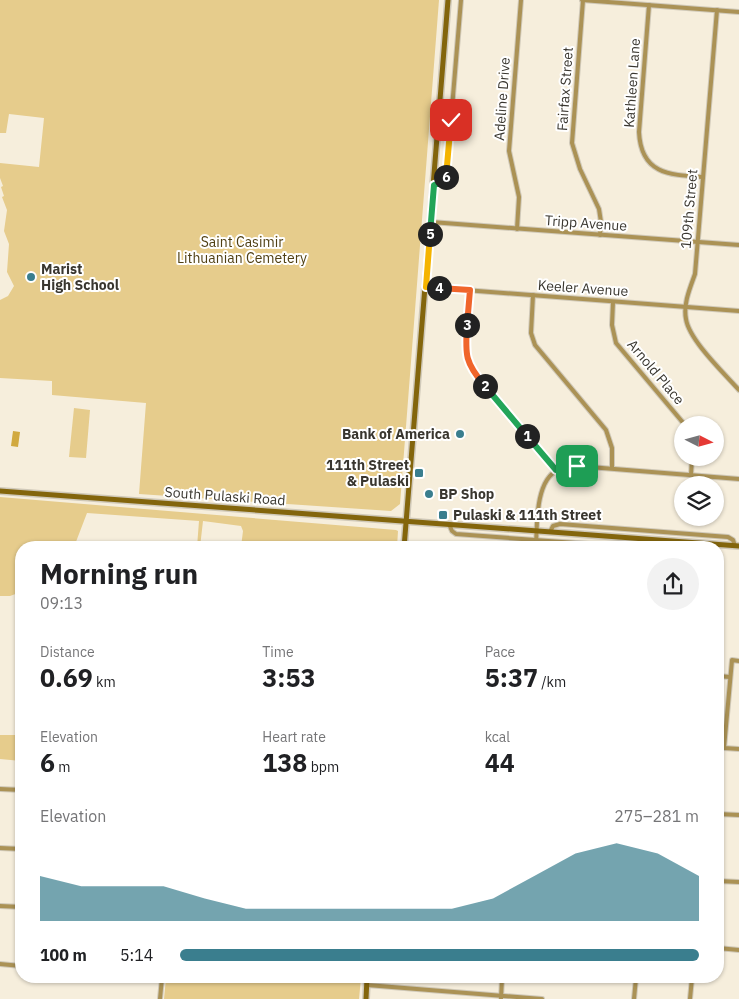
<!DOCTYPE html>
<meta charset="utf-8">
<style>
:root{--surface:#fff;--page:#f2f2f2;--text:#202124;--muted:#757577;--accent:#3a7e8e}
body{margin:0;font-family:"IBM Plex Sans",sans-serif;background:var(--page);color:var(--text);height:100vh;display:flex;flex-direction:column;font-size:19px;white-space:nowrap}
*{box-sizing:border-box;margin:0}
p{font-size:16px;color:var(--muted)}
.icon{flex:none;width:28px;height:28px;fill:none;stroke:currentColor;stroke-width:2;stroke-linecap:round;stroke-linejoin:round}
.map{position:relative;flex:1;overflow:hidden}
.side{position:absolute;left:15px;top:541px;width:709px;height:442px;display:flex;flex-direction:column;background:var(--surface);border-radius:20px;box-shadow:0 1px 4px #0004}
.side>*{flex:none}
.needle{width:32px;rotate:96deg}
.tools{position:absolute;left:674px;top:416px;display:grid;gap:10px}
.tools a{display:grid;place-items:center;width:50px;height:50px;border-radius:50%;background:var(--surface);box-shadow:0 1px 4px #0004;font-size:25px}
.pin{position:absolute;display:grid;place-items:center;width:42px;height:42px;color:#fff;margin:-21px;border-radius:10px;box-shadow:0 2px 8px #0006}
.km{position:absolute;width:25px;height:25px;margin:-12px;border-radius:50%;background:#222;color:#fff;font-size:14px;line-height:25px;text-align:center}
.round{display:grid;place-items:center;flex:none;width:52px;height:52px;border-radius:26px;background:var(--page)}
.summary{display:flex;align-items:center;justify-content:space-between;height:85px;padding:0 25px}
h1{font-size:28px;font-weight:800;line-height:38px}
.figures{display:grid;grid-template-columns:repeat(3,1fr);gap:8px;height:85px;padding:5px 25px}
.figures div{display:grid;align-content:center}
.figures b{font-size:25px;font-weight:800}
.figures small{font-size:14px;font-weight:400}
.figures p{font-size:14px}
.chart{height:140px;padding:10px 25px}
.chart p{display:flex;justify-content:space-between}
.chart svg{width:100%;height:90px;margin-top:5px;fill:var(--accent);opacity:.7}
ul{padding:0 25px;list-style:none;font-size:16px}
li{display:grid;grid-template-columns:80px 60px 1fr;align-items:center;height:38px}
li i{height:12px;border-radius:6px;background:var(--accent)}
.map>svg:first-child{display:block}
.green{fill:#e6cc8c}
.water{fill:#d1a93f}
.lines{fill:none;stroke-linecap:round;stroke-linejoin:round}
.street-casing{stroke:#d0c9b9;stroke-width:6}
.secondary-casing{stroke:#d0c9b9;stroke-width:8}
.street{stroke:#ab9255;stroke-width:4}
.secondary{stroke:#83650c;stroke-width:5}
.split-1-casing{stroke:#fff;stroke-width:10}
.split-2-casing{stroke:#fff;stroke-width:10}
.split-3-casing{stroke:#fff;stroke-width:10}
.split-4-casing{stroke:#fff;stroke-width:10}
.split-5-casing{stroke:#fff;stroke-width:10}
.split-6-casing{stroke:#fff;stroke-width:10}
.split-7-casing{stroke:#fff;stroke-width:10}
.split-1{stroke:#22a559;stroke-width:6}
.split-2{stroke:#22a559;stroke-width:6}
.split-3{stroke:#f0652b;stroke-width:6}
.split-4{stroke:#f0652b;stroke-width:6}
.split-5{stroke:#f5b400;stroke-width:6}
.split-6{stroke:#22a559;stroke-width:6}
.split-7{stroke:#f5b400;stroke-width:6}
.poi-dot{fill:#3a7e8e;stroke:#fff;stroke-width:2}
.labels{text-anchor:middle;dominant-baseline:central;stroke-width:4;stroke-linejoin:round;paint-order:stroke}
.street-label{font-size:14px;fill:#39362f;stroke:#fff}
.park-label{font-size:14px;fill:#4f3f13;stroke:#fff}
.poi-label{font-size:14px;font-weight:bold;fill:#39362f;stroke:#fff;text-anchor:start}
</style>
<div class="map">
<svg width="739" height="999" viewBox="0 0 739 999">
<rect width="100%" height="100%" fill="#f6eedc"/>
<g class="green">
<path d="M0 0H439L400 504 391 511 139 494 146 403 52 395V381L0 378V300L8 296 14 286 7 272 9 244 4 231 7 210 2 197 4 196 1 187 3 186 0 178V163L39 167 44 118 9 114 6 133H0Z"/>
<path d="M74 408 90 410 86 458 69 457Z"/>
<path d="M0 497 396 530 398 531 397 547H241L243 531 241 526 203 521 200 547H197L199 521 87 513 74 547 21 548V592L10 596H0Z"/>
<path d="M0 735H21V761L0 759Z"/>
<path d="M166 978H361L359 999H164Z"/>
</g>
<path class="water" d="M13 431 20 432 18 447 11 446Z"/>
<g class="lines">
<defs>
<g id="street">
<path d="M582 0 739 12"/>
<path d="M583 0 572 143 580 169 599 209 601 222 600 235"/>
<path d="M649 5 639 132C641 174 669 175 703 177"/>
<path d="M717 10 695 274C690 288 683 304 686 319 689 340 724 373 739 390"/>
<path d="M433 185 444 182 446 180 461 0"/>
<path d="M431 222 739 245"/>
<path d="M517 229 519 197 509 151 521 0"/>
<path d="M426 287 739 311"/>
<path d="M470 291C468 318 460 350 475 374L556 470"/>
<path d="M533 295 531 333 535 345 606 430 612 448V468"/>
<path d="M613 302 612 325 616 343 685 425"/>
<path d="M691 475 692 458"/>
<path d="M449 524 452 531 456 534 643 548"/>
<path d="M550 532 553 526 560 524 728 537 733 540 735 546"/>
<path d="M536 548C537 526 535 480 558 470 564 467 571 467 577 466L739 479"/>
<path d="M739 661 732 660 724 748 739 749"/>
<path d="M718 676 730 677"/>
<path d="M0 789 21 790"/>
<path d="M718 814 739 815"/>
<path d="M0 848 21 849"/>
<path d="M718 881 739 882"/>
<path d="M0 906 21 907"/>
<path d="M718 948 739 950"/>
<path d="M0 964 21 966"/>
<path d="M367 985 542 999"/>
<path d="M160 999 162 978"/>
<path d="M501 999 502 978"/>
<path d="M634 999 636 978"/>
<path d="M690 999 692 978"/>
</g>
<g id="secondary">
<path d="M0 491 739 546"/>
<path d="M404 548 448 0"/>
<path d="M366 999 367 978"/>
</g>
</defs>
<use href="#street" class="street-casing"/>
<use href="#secondary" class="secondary-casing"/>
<use href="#street" class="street"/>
<use href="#secondary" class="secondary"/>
</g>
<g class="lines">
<defs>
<path id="split-1" d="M527 436 556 470 577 466"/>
<path id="split-2" d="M485 386 527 436"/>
<path id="split-3" d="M467 325C465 355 465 363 485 386"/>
<path id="split-4" d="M439 288 470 290 467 325"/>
<path id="split-5" d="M430 234 426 287 439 288"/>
<path id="split-6" d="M430 234 434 185 444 182 446 177"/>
<path id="split-7" d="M446 177 451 120"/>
</defs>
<use href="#split-1" class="split-1-casing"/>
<use href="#split-2" class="split-2-casing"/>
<use href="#split-3" class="split-3-casing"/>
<use href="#split-4" class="split-4-casing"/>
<use href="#split-5" class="split-5-casing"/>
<use href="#split-6" class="split-6-casing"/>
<use href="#split-7" class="split-7-casing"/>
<use href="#split-1" class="split-1"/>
<use href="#split-2" class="split-2"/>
<use href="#split-3" class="split-3"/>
<use href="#split-4" class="split-4"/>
<use href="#split-5" class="split-5"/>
<use href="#split-6" class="split-6"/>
<use href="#split-7" class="split-7"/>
</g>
<g class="poi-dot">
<circle cx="31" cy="277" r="5"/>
<circle cx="460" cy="434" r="5"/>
<rect x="414" y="468" width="10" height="10" rx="2.5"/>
<circle cx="429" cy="494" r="5"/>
<rect x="438" y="510" width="10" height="10" rx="2.5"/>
</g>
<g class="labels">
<g class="street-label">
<text transform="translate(632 83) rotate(-86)">Kathleen Lane</text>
<text transform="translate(565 89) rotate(-86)">Fairfax Street</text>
<text transform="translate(502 99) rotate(-86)">Adeline Drive</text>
<text transform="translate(689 209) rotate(-85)">109th Street</text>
<text transform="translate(586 223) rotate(4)">Tripp Avenue</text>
<text transform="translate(583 288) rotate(4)">Keeler Avenue</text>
<text transform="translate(656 372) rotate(50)">Arnold Place</text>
<text transform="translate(225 496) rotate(4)">South Pulaski Road</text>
</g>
<g class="park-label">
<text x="242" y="242">Saint Casimir<tspan x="242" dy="16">Lithuanian Cemetery</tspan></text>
</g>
<g class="poi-label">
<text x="41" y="269">Marist<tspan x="41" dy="16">High School</tspan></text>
<text x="450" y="434" text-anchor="end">Bank of America</text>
<text x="409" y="465" text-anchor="end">111th Street<tspan x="409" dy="16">&amp; Pulaski</tspan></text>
<text x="439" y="494">BP Shop</text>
<text x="453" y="515">Pulaski &amp; 111th Street</text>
</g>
</g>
</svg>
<div class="tools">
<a><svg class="needle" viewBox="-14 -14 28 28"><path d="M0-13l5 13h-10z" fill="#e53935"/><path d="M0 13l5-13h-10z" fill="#757577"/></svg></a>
<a><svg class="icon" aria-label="layers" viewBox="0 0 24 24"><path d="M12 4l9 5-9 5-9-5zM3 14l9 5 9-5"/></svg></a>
</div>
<div class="pin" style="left:577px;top:466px;background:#1e9e55"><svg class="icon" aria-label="arrive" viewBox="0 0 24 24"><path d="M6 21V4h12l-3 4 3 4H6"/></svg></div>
<div class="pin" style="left:451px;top:120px;background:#d93025"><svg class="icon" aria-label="check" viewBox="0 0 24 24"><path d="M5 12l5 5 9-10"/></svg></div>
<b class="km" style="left:527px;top:436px">1</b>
<b class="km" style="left:485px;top:386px">2</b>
<b class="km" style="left:467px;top:325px">3</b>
<b class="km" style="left:439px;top:288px">4</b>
<b class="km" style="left:430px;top:234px">5</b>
<b class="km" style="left:446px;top:177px">6</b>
<section class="side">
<div class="summary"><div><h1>Morning run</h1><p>09:13</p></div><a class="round"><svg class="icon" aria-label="share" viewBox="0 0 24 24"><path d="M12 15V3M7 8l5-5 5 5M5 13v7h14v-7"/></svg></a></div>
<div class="figures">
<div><p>Distance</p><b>0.69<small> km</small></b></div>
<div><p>Time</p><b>3:53</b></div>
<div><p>Pace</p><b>5:37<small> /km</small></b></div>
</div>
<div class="figures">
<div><p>Elevation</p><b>6<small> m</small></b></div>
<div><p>Heart rate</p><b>138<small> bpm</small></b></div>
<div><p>kcal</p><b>44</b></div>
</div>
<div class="chart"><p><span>Elevation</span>275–281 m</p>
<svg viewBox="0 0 160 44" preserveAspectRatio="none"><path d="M0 44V22L10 27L20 27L30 27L40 33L50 38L60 38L70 38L80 38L90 38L100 38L110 33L120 22L130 11L140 6L150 11L160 22V44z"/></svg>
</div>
<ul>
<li><b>100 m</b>5:14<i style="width:100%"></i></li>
</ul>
</section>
</div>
